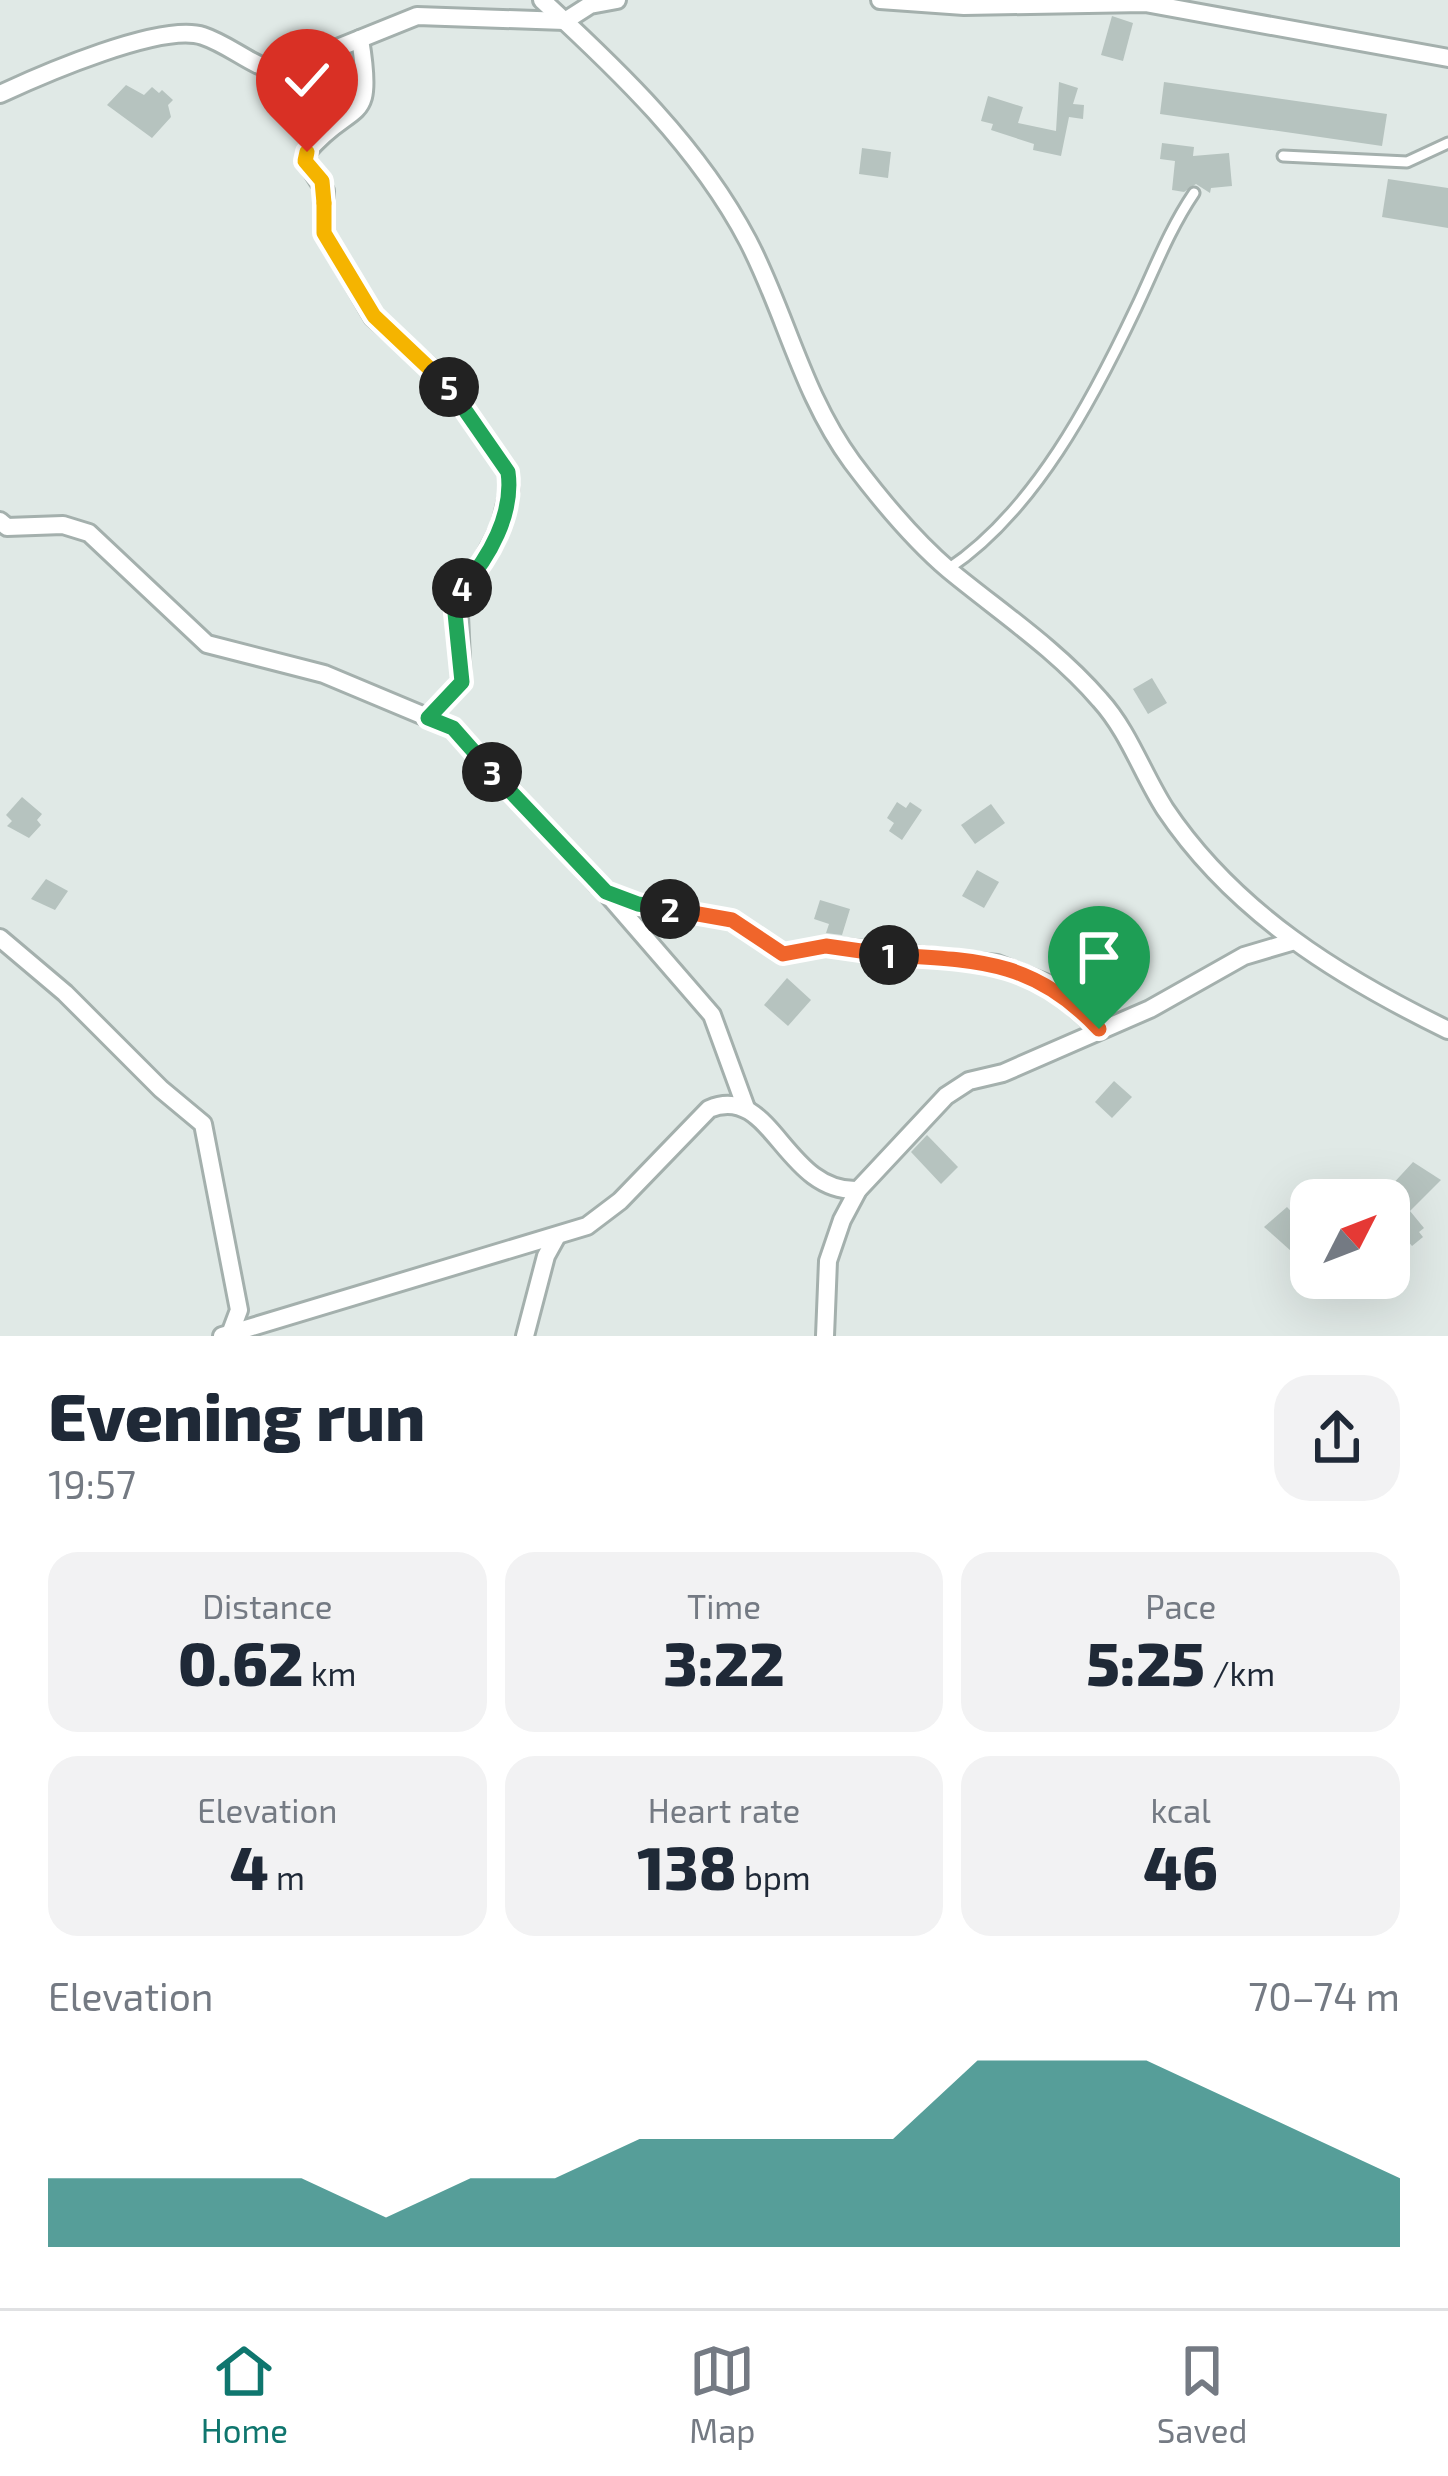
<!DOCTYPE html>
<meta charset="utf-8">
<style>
:root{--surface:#fff;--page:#f2f2f3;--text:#1f2937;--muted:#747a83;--line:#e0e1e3;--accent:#0f766e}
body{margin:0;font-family:"Exo 2",sans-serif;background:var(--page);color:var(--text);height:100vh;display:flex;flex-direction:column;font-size:45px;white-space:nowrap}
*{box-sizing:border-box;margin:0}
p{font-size:39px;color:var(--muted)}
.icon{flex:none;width:66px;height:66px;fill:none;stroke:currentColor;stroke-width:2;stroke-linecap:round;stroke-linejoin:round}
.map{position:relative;height:1336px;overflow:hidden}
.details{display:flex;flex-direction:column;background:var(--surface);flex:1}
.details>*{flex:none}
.needle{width:78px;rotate:48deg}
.tools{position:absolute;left:1290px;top:1179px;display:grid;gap:24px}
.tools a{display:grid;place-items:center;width:120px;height:120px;border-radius:24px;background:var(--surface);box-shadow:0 12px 48px #0002;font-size:60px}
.pin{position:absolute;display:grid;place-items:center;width:102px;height:102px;color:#fff;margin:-123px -51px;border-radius:50% 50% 50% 0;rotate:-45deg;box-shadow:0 0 12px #0007}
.pin .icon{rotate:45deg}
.km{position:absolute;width:60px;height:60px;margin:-30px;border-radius:50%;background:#222;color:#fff;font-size:33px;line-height:60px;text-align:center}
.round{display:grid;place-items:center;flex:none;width:126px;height:126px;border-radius:36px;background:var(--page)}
.overview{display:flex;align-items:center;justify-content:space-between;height:204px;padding:0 48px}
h1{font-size:66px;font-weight:800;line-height:90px}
.metrics{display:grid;grid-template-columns:repeat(3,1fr);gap:18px;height:204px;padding:12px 48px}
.metrics div{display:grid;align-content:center;border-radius:30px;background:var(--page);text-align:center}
.metrics b{font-size:60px;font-weight:800}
.metrics small{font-size:33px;font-weight:400}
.metrics p{font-size:33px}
.chart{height:336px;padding:24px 48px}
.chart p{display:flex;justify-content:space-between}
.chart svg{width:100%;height:216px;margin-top:12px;fill:var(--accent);opacity:.7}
.tabs{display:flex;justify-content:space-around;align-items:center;height:168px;border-top:3px solid var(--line);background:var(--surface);font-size:33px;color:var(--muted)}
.tabs a{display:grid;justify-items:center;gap:6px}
.tabs .current{color:var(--accent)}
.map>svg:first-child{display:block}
.building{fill:#b6c3bf}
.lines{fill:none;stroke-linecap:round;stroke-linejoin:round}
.service-casing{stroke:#a4b0ad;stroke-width:15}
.minor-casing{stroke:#a4b0ad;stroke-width:22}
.service{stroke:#fff;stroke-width:9}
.minor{stroke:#fff;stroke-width:16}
.split-1-casing{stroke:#fff;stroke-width:24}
.split-2-casing{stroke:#fff;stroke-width:24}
.split-3-casing{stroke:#fff;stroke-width:24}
.split-4-casing{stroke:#fff;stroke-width:24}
.split-5-casing{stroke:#fff;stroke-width:24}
.split-6-casing{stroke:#fff;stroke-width:24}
.split-7-casing{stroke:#fff;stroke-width:24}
.split-1{stroke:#f0652b;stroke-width:15}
.split-2{stroke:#f0652b;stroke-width:15}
.split-3{stroke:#22a559;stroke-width:15}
.split-4{stroke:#22a559;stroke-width:15}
.split-5{stroke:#22a559;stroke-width:15}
.split-6{stroke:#f5b400;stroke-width:15}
.split-7{stroke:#f5b400;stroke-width:15}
</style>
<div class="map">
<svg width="1448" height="1336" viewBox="0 0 1448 1336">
<rect width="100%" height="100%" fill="#e0e9e6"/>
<g class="building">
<path d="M1112 16 1133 23 1123 61 1101 55Z"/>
<path d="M1059 82 1078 88 1073 104 1084 105 1083 119 1069 117 1061 156 1033 150 1034 144 991 130 993 124 981 121 988 96 1023 107 1018 123 1056 131Z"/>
<path d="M1164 82 1387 114 1382 146 1160 114Z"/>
<path d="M126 85 144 95 152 87 159 93 162 90 173 100 168 105 171 117 152 138 107 105Z"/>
<path d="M1162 143 1194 147 1193 156 1229 153 1232 186 1211 188 1210 193 1196 184 1184 192 1172 190 1175 161 1160 159Z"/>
<path d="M862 148 891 152 888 178 859 174Z"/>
<path d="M1388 179 1448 188V228L1382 217Z"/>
<path d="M1152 678 1167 703 1148 714 1133 689Z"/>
<path d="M22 797 42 814 37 820 41 825 29 838 7 826 12 821 6 815Z"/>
<path d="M897 802 906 808 910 802 922 810 902 840 889 831 894 823 887 818Z"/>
<path d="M991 804 1005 823 975 844 961 825Z"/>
<path d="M977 870 999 882 984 908 962 896Z"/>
<path d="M46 879 68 891 55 910 31 899Z"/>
<path d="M820 900 850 909 842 935 826 933 829 924 814 919Z"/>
<path d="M1087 915 1091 922 1097 918 1105 929 1082 950 1067 928Z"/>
<path d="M787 978 811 1000 788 1026 764 1005Z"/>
<path d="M1114 1081 1132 1097 1112 1118 1095 1102Z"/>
<path d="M927 1135 958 1167 941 1184 911 1152Z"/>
<path d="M1413 1162 1441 1180 1410 1211 1424 1228 1419 1232 1423 1237 1412 1246 1389 1219V1200H1366L1386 1183 1390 1187Z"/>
<path d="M1287 1207 1311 1233 1291 1251 1264 1227Z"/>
</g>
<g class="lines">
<defs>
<g id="service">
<path d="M1283 156 1407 162 1448 143"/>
<path d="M948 569C1034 512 1093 399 1136 308 1155 268 1169 230 1194 193"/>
</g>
<g id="minor">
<path d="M542 0C619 71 698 146 748 241 786 314 802 394 852 462 879 498 915 541 949 570 1000 612 1056 649 1100 700 1129 732 1142 773 1165 809 1234 912 1339 977 1448 1030"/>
<path d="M880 0 964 6 1145 3 1448 58"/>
<path d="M360 39C375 130 353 97 307 152L306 161 325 191 324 233 373 317 443 379 508 472 510 488 500 528 481 564 458 593 462 682 428 718"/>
<path d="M0 94C41 75 162 22 203 36 230 45 250 65 278 72L417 16 565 21 590 5 617 0"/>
<path d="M0 521 7 527 63 525 89 533 207 644 324 674 453 728 597 884 616 898 638 904 732 920 783 954 826 946 997 964 1050 985 1099 1029"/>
<path d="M609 896 712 1015 746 1108"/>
<path d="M0 938 65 993 161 1089 203 1124 239 1310 230 1334"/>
<path d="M222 1336 587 1226 620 1201 709 1109C772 1082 784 1193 858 1190"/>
<path d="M525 1336 546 1256 557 1236"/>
<path d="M825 1336 828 1261 842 1220 858 1190 946 1096 969 1081 1003 1073 1150 1009 1244 956 1291 942"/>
</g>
</defs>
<use href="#service" class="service-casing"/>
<use href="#minor" class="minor-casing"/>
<use href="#service" class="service"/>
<use href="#minor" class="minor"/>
</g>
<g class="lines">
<defs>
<path id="split-1" d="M889 955C978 960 1034 960 1099 1029"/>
<path id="split-2" d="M670 909 732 920 783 954 826 946 889 955"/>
<path id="split-3" d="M492 772 606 892 638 904 670 909"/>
<path id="split-4" d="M462 588 455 613 462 682 428 718 453 728 492 772"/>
<path id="split-5" d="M449 387 508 472C514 514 489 558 462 588"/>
<path id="split-6" d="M324 203V233L374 316 449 387"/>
<path id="split-7" d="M307 152 305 161 322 181 324 203"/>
</defs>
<use href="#split-1" class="split-1-casing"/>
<use href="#split-2" class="split-2-casing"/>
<use href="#split-3" class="split-3-casing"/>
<use href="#split-4" class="split-4-casing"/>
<use href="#split-5" class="split-5-casing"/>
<use href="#split-6" class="split-6-casing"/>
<use href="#split-7" class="split-7-casing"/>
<use href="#split-1" class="split-1"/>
<use href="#split-2" class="split-2"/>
<use href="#split-3" class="split-3"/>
<use href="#split-4" class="split-4"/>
<use href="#split-5" class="split-5"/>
<use href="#split-6" class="split-6"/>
<use href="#split-7" class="split-7"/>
</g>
</svg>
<div class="tools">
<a><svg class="needle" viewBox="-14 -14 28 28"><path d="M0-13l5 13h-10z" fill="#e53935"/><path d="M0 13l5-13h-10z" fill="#747a83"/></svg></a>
</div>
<div class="pin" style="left:1099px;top:1029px;background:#1e9e55"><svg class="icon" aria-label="arrive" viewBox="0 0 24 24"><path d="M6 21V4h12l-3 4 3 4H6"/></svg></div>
<div class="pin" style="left:307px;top:152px;background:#d93025"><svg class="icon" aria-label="check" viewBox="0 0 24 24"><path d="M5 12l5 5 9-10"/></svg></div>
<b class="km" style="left:889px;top:955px">1</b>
<b class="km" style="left:670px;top:909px">2</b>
<b class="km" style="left:492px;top:772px">3</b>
<b class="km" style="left:462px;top:588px">4</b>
<b class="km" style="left:449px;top:387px">5</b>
</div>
<section class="details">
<div class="overview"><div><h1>Evening run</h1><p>19:57</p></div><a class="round"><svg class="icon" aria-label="share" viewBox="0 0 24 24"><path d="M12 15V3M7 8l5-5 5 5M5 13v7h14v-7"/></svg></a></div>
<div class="metrics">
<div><p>Distance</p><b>0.62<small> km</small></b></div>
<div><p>Time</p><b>3:22</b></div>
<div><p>Pace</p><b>5:25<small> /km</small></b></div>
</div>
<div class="metrics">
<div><p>Elevation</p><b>4<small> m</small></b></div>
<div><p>Heart rate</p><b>138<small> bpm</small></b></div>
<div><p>kcal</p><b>46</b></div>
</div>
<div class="chart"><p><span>Elevation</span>70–74 m</p>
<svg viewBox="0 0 160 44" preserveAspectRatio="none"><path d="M0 44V30L10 30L20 30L30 30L40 38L50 30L60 30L70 22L80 22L90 22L100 22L110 6L120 6L130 6L140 14L150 22L160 30V44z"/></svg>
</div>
</section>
<nav class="tabs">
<a class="current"><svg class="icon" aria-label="home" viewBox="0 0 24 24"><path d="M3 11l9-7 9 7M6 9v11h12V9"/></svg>Home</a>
<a><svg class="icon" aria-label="map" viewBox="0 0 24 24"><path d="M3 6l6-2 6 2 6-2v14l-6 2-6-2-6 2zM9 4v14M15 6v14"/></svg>Map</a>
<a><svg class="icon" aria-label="saved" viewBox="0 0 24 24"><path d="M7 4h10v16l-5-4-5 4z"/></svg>Saved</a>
</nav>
